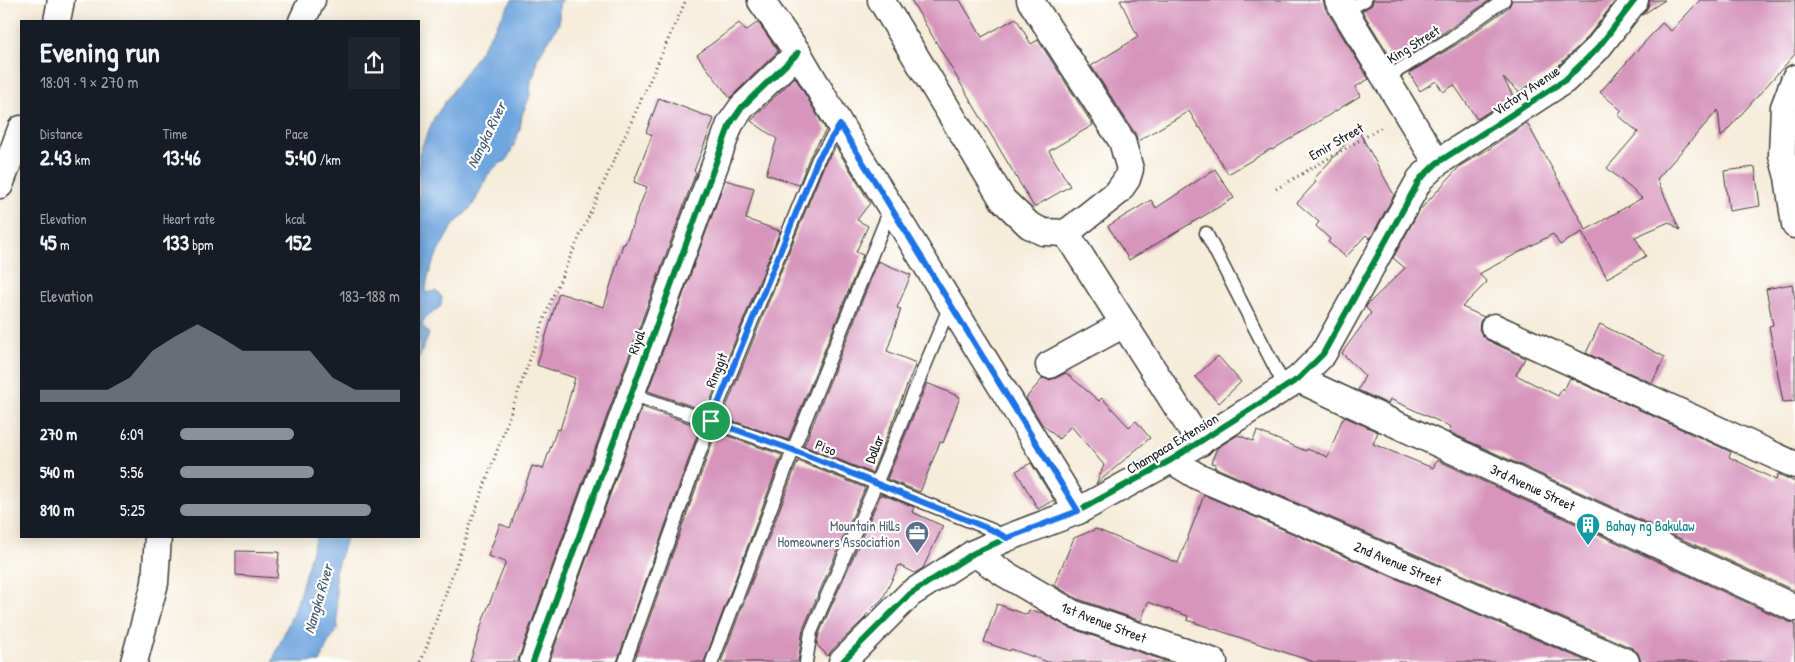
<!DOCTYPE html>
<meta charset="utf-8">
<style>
:root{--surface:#171b24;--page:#20242c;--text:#f1f3f6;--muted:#9ea1a6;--accent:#8c9099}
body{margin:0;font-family:"Patrick Hand",sans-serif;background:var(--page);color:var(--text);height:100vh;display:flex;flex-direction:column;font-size:19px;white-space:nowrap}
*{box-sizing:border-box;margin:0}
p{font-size:16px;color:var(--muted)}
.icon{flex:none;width:28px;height:28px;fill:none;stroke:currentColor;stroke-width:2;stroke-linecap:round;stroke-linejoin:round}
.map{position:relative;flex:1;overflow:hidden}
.sheet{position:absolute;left:20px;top:20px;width:400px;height:518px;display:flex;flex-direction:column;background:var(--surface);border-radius:0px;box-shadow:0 2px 12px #0003}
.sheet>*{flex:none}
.pin{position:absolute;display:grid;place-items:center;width:42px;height:42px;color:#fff;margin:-21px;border:2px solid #fff;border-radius:50%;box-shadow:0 1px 5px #0007}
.round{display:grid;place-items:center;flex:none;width:52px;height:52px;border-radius:0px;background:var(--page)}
.summary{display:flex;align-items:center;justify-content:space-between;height:85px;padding:0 20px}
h1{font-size:28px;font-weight:700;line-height:38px}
.figures{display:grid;grid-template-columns:repeat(3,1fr);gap:8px;height:85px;padding:5px 20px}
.figures div{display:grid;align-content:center}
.figures b{font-size:21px;font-weight:700}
.figures small{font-size:14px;font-weight:400}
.figures p{font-size:14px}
.chart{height:140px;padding:10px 20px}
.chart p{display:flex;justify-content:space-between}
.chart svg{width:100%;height:90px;margin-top:5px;fill:var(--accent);opacity:.7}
ul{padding:0 20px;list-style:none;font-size:16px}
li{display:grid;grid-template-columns:80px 60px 1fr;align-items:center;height:38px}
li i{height:12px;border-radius:6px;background:var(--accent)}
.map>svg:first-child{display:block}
.water{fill:#70a6de;stroke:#46617d}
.building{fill:#d795bc}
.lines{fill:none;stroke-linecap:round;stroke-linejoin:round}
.service-casing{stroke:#3d3b38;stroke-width:15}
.minor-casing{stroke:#3d3b38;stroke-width:29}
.path{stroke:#3d3b38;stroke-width:3;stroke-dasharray:1 4;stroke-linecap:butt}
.service{stroke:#fff;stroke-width:12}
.minor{stroke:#fff;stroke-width:26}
.cycleway-casing{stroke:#fff;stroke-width:9}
.cycleway{stroke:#00873e;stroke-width:6}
.route-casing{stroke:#fff;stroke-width:10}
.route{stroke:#1a73e8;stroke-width:6}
.labels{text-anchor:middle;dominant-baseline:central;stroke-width:4.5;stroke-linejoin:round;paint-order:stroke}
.street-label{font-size:14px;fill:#1c1c1c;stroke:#fff}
.service-label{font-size:14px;fill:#4e5e75;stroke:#fff;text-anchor:end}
.culture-label{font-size:14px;fill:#0d838f;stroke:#fff;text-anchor:start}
.water-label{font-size:15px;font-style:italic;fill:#425a73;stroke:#fff}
</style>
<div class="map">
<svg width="1795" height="662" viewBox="0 0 1795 662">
<rect width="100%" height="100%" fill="#fff"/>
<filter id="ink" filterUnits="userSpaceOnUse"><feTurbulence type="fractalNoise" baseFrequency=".02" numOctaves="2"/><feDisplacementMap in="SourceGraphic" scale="10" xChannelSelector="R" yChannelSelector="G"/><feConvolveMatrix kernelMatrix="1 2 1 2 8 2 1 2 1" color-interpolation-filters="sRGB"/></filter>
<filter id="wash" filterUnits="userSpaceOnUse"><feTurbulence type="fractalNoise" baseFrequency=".0096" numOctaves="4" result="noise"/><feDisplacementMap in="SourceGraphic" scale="20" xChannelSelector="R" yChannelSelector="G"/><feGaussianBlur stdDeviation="1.12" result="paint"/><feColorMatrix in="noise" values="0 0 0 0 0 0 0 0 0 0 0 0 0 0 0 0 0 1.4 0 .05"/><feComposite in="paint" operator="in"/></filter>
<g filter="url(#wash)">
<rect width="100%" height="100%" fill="#f5ecd9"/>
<g class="water">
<path d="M512 0H563L559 4V24L537 59 535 72 531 81 530 96 522 115 520 129 513 147 506 161C486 167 483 190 472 206 466 214 457 220 451 229 441 245 425 274 426 293L436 291 442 297 441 306 425 318 422 325 429 334 419 358V153L434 118 477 56Z"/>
<path d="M316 536H347L335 572 338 628 328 643 320 662H272L297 603Z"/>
</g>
<g id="blocks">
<g class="building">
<path d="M911 0H960L982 37 1016 18 1031 44 1038 40 1093 125 1049 151 1070 186 1034 207Z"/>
<path d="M1120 0H1323L1325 8 1369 79 1355 87 1360 96 1272 150 1271 149 1228 174 1200 127 1199 128 1189 111 1138 141 1135 133 1091 66 1138 37Z"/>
<path d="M1373 0H1490L1446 31 1394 63 1362 11 1372 5Z"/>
<path d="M1512 0H1616L1586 39 1556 68 1519 92 1503 78 1513 96 1477 119 1454 85 1443 92 1436 81 1420 91 1409 73 1456 45 1509 7Z"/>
<path d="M1650 0H1665L1642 15 1647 9Z"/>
<path d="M1700 0H1795V54L1721 137 1718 110 1657 179 1680 230 1669 222 1635 237 1646 256 1607 278 1582 232 1560 245 1553 234 1479 274 1487 282 1462 307 1484 317 1480 321 1479 329 1482 335 1487 340 1525 358 1516 375 1558 396 1562 388 1564 390 1570 378 1731 452 1729 457 1776 480 1778 474 1795 482V591L1449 432 1451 427 1390 399 1388 404 1358 390 1365 376 1342 353 1371 313 1366 308 1367 305 1405 268 1393 258 1419 211 1460 166 1492 147V146L1527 123 1586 230 1642 198 1607 168 1638 132 1618 115 1622 111 1600 92 1662 23 1671 31Z"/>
<path d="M758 22 778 51 730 98 697 55 739 23 746 31Z"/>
<path d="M795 77 826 130 810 156 799 185 766 174 777 139 751 121Z"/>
<path d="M659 98 714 119 694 171 696 172 519 657 518 662H470L484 617 506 562 488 556 500 524 510 528 532 466 543 469 557 429 560 430 575 378 537 365 559 293 604 307 623 244H625L647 187 634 182 652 135 646 132Z"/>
<path d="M1358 130 1394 195 1370 239 1366 235 1346 257 1328 242 1330 239 1316 226 1319 222 1297 203 1316 182 1313 180Z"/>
<path d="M836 147 870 203 857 220 868 226 856 252 863 255 788 440 722 417 825 163Z"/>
<path d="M1755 167 1760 206 1729 211 1724 171Z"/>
<path d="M1215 169 1234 198 1129 260 1108 226 1151 200 1156 208Z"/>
<path d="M725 180 754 188 746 219 780 231 706 411 648 391Z"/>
<path d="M878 261 911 275 897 308 901 309 887 351 916 363 872 473 804 446Z"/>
<path d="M1792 284 1795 299V401L1783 402 1769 326 1773 325 1766 289Z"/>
<path d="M1600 324 1665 357 1652 383 1586 353Z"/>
<path d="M1218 356 1241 382 1219 403 1195 377Z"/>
<path d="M1066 373 1099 401 1102 398 1129 427 1136 421 1150 438 1096 484 1104 465 1071 426 1059 439 1042 424 1026 398 1043 378 1049 380 1056 378Z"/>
<path d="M927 383 960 397 943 443 940 442 920 492 887 479Z"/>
<path d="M642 407 700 427 617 662H549Z"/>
<path d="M1345 417 1378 432 1373 444 1433 468 1437 460 1789 622 1795 623V662H1641L1638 653 1632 648 1214 467 1216 464 1211 463 1217 448 1238 435 1253 441 1257 431 1306 451 1307 449 1328 457 1342 420H1343Z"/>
<path d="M716 432 782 455 704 662H634Z"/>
<path d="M798 461 865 488 803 629 798 662H721Z"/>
<path d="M1031 463 1054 500 1038 509 1016 471Z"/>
<path d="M881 494 914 507 912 512 943 526 923 568 915 573 899 565 883 598 865 616 866 617 831 651 828 656 817 645 819 634Z"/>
<path d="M1204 495 1588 662H1314L1187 620 1188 616 1148 602 1141 621 1078 599 1054 585 1074 538 1096 529 1178 563Z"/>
<path d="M236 551 279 552 277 578 236 575Z"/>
<path d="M997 604 1027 615 1029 610 1043 613 1067 627 1168 662H1048L1011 649 1010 651 984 642Z"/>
</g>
</g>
</g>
<g filter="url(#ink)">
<use href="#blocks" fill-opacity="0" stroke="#3d3b38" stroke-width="1"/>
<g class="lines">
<defs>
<g id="service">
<path d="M1345 11 1365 0"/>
<path d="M1386 78 1451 38 1504 0"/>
<path d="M1206 233 1285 387"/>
<path d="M631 394 793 450 992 530 1007 538"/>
<path d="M625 662 711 421 818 159 840 125"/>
<path d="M712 662 793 450 891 207"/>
<path d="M806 662 811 632 876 484 951 303"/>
</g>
<g id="minor">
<path d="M881 0 1003 200 1029 225 1043 232 1066 233 1118 192 1127 179 1130 169 1122 141 1030 0"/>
<path d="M1338 0 1437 163"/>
<path d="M761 1 798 53 840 125 1078 511"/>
<path d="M57 21 61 0"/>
<path d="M302 21 312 0"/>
<path d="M1795 78 1784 107 1782 155 1788 177 1795 225"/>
<path d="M0 185 21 129"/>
<path d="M1066 233 1200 443"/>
<path d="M1494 327 1795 465"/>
<path d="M1049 365 1124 324"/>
<path d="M1298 379 1795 608"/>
<path d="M1171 460 1197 476 1626 662"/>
<path d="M974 553 1005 574 1072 613 1214 662"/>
<path d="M134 662 155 583 158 536"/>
<path d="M533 662 730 124 742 107 798 53"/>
<path d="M842 662 910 594 974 553 1007 538 1078 511 1171 460 1298 379 1323 354 1420 179 1437 163 1565 80 1597 49 1635 0"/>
</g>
</defs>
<use href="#service" class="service-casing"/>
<use href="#minor" class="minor-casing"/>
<g class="path">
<path d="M1276 189 1384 126"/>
<path d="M421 662 552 298 686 0"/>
</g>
<use href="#service" class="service"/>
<use href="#minor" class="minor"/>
<defs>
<g id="cycleway">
<path d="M533 662 730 124 742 107 798 53"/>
<path d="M842 662 910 594 974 553 1007 538 1078 511 1171 460 1298 379 1323 354 1420 179 1437 163 1565 80 1597 49 1635 0"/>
</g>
</defs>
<use href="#cycleway" class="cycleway-casing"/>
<use href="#cycleway" class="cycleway"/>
</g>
</g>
<g class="lines" filter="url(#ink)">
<defs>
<path id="route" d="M840 125 1078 511 1007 538 992 530 793 450 711 421 818 159Z"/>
</defs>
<use href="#route" class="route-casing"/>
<use href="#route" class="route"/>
</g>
<defs>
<symbol id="building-pin" viewBox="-11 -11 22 30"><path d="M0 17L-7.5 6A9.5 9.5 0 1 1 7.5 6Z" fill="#0f9aa8" stroke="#fff"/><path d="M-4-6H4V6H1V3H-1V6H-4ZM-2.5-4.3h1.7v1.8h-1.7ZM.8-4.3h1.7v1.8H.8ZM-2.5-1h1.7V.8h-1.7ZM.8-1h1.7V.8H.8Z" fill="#fff"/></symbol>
<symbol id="office-pin" viewBox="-11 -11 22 30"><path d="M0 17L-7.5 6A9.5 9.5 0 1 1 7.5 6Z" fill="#5c6f8a" stroke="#fff"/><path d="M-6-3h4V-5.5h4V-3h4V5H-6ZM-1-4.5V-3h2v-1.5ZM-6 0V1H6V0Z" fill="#fff"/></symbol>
</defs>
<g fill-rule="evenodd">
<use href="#building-pin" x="1574" y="511" width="28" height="38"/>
<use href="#office-pin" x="903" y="519" width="28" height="38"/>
</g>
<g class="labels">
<g class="street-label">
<text transform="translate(1413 44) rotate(-32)">King Street</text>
<text transform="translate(1526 90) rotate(-34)">Victory Avenue</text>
<text transform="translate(1336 141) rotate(-30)">Emir Street</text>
<text transform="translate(636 342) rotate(-70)">Riyal</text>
<text transform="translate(716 370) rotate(-68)">Ringgit</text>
<text transform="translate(1172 443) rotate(-31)">Champaca Extension</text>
<text transform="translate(826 447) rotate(22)">Piso</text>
<text transform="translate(874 449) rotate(-68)">Dollar</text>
<text transform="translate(1533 487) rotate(25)">3rd Avenue Street</text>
<text transform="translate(1398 563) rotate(23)">2nd Avenue Street</text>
<text transform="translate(1104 622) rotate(21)">1st Avenue Street</text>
</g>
<g class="service-label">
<text x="900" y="525">Mountain Hills<tspan x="900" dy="16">Homeowners Association</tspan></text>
</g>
<g class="culture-label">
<text x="1606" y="525">Bahay ng Bakulaw</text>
</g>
<g class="water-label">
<text transform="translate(486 135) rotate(-64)">Nangka River</text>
<text transform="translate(318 599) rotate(-74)">Nangka River</text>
</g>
</g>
</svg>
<div class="pin" style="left:711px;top:421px;background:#1e9e55"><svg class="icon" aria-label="arrive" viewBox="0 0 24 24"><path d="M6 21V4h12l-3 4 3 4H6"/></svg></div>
<section class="sheet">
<div class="summary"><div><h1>Evening run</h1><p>18:09 · 9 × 270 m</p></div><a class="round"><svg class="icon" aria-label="share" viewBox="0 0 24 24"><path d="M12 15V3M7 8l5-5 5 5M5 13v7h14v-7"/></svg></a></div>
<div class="figures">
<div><p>Distance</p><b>2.43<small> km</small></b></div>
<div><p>Time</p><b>13:46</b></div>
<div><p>Pace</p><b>5:40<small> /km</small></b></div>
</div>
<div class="figures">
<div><p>Elevation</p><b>45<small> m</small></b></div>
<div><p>Heart rate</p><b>133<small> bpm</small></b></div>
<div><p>kcal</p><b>152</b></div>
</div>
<div class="chart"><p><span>Elevation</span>183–188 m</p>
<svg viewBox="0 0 160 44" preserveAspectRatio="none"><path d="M0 44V38L10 38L20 38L30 38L40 32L50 19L60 12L70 6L80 12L90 19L100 19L110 19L120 19L130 32L140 38L150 38L160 38V44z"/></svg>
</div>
<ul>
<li><b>270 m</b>6:09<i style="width:52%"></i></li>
<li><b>540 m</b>5:56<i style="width:61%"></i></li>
<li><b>810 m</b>5:25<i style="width:87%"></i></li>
</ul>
</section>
</div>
